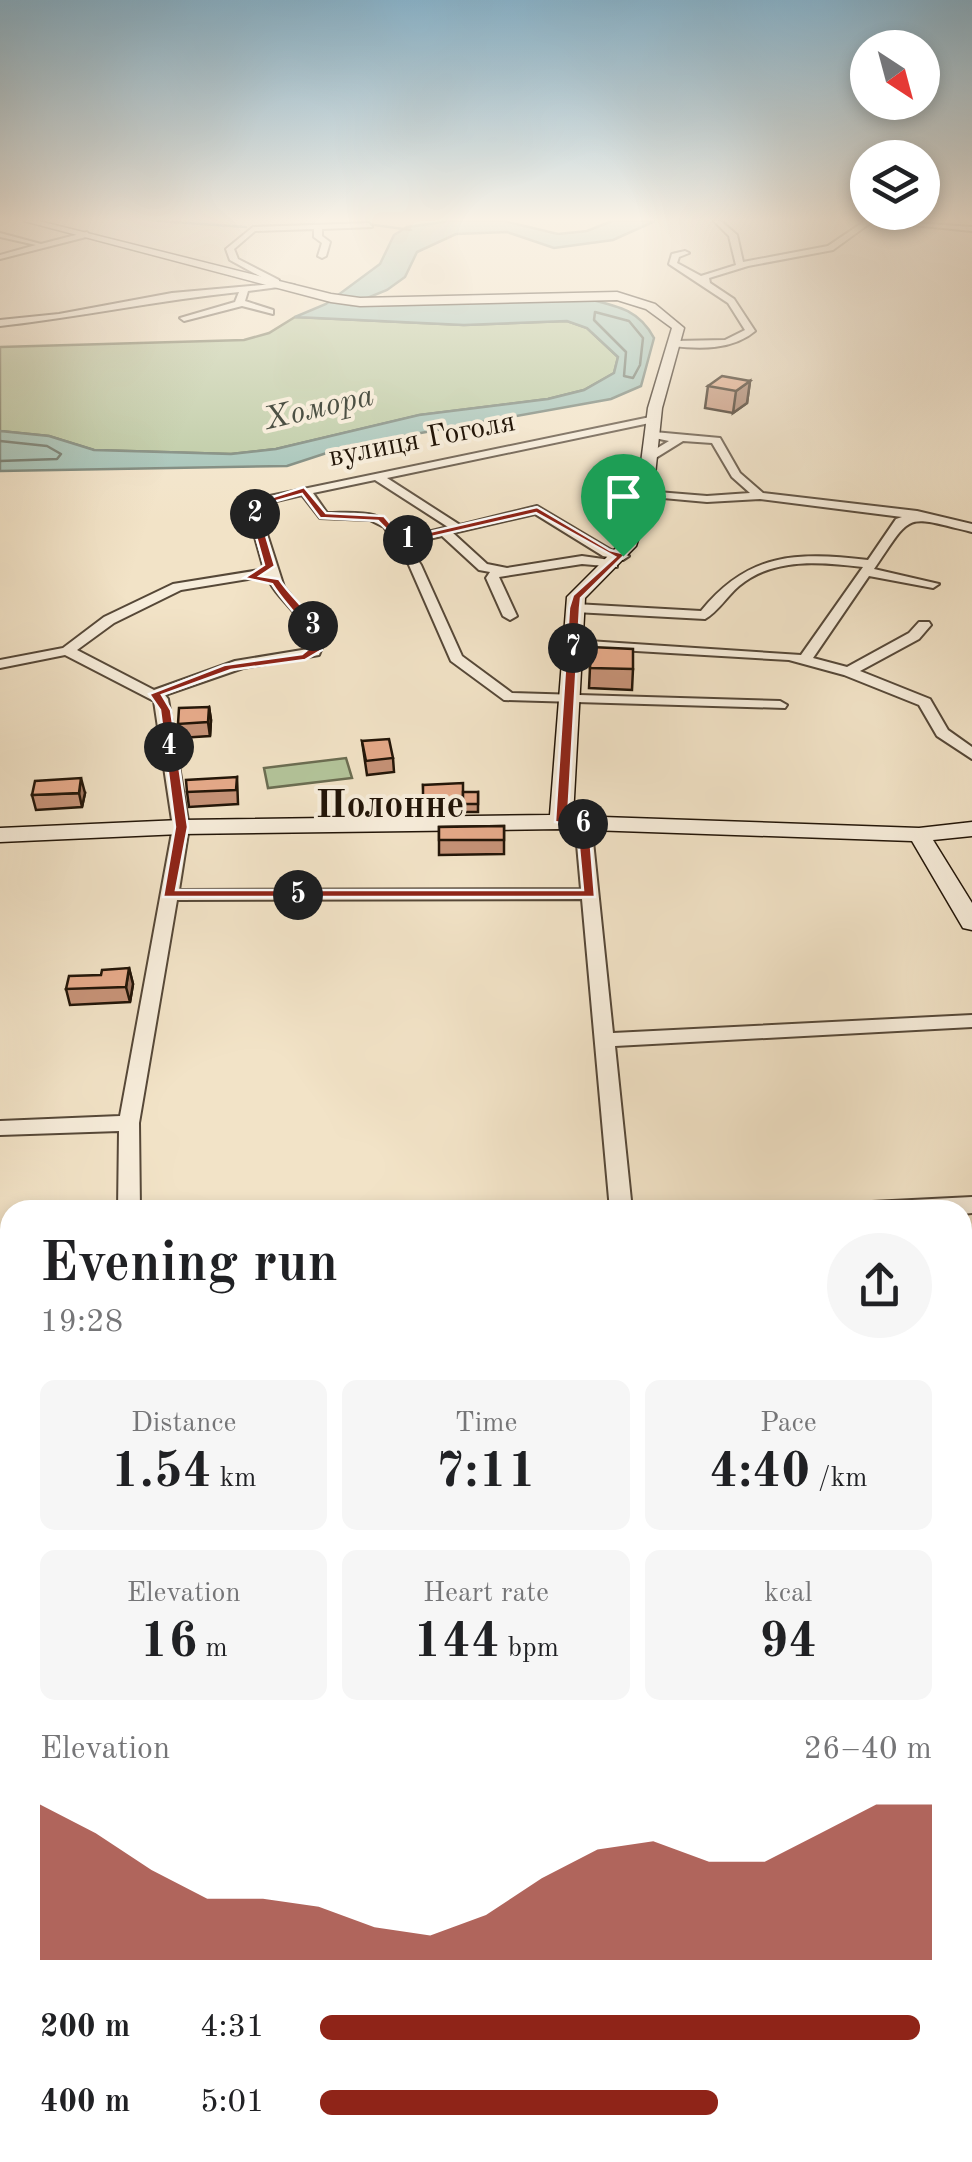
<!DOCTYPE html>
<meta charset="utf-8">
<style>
:root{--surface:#fff;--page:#f6f6f6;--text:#202124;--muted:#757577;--accent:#8f2418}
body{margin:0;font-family:"Old Standard TT",serif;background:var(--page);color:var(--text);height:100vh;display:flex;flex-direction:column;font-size:38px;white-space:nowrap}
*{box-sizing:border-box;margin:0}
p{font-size:32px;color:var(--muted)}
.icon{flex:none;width:55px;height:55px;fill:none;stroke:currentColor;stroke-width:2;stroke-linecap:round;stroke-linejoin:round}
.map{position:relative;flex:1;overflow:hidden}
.details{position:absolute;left:0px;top:1200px;width:972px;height:962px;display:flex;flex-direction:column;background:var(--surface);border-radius:30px 30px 0 0;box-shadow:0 5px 15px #0003}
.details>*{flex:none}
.needle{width:65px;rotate:144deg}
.tools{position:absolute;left:850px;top:30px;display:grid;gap:20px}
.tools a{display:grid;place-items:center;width:90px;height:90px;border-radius:50%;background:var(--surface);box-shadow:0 5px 15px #0003;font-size:50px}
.pin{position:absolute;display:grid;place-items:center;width:85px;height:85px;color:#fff;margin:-102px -42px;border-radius:50% 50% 50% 0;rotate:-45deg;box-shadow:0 0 10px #0007}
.pin .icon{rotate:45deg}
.km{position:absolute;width:50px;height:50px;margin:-25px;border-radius:50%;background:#222;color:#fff;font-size:28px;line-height:50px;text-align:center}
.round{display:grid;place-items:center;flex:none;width:105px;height:105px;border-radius:52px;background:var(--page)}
.headline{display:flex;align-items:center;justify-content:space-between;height:170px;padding:0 40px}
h1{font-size:55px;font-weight:600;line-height:75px}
.stats{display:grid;grid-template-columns:repeat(3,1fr);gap:15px;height:170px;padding:10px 40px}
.stats div{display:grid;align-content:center;border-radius:15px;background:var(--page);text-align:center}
.stats b{font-size:50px;font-weight:600}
.stats small{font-size:28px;font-weight:400}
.stats p{font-size:28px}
.chart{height:280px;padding:20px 40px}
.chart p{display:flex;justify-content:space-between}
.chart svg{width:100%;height:180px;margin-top:10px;fill:var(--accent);opacity:.7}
ul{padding:0 40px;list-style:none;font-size:32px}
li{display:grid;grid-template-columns:160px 120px 1fr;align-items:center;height:75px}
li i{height:25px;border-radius:12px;background:var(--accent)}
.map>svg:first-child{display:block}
.green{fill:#b4c59b;stroke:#6b6d52;stroke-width:2.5}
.water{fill:#9bbeb3;stroke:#6b7a6f;stroke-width:2.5}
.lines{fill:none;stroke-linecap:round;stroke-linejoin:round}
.shore{stroke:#5e6a5e;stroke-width:2.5}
.stream-far1{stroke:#6b7a6f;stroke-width:2.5}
.stream{stroke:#6b7a6f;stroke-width:8}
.street-casing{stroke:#564838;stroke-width:4}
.secondary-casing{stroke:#221508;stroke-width:3}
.street{fill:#f7eddb;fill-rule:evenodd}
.secondary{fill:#f7eddb;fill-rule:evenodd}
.wall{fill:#c69277;stroke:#221508;stroke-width:2.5}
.shaded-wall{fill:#a17761;stroke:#221508;stroke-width:2.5}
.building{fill:#e6aa8a;stroke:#221508;stroke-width:2.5}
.route{fill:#8f2418;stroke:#fff;stroke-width:2.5;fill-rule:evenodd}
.labels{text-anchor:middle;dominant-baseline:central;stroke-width:8;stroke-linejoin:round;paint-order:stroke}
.far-street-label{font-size:30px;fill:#221508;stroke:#f7eddb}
.far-water-label{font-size:32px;font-style:italic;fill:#4c5044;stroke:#f7eddb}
.far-district-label{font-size:38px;font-weight:bold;fill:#221508;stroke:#f7eddb}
</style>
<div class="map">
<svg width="972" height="2162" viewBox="0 0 972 2162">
<rect width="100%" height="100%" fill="#f2e3c7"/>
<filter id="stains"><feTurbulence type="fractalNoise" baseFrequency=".002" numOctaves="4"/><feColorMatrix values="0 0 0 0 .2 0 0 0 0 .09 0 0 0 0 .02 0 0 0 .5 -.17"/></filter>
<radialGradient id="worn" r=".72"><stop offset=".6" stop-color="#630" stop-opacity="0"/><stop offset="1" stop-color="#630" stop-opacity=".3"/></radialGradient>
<g class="green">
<path d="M295 317 464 325 567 321 587 328 618 357 614 373 584 390 548 399 420 415 276 449 231 454 94 450 49 436 0 431V347L244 340 269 333Z"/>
<path d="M346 758 352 778 268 788 264 768Z"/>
</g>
<path class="water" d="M450 221H504L558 234 587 231 612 221H655L613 240 554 248 507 232 456 234 417 252 405 277 387 290 350 305 588 299C618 306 639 310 654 338L641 386 611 399 348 446 287 466 0 471V431L49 436 94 450 231 454 276 449 419 415 548 399 584 390 614 373 618 357 587 328 567 321 464 325 295 317 326 304 380 264 394 235 407 227Z"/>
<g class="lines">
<g class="shore">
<path d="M595 312 629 321 643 338 640 365 633 378 624 376 626 352 594 320Z"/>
<path d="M0 441 47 446 61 454 57 459 0 461"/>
</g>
<g class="stream-far1">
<path d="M158 221 246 227"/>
<path d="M367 224 411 230"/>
<path d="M259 226 351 224"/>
</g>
<g class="stream">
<path d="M0 1895H10"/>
<path d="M962 2089H969"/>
</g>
<defs>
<g id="street">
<path d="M714 221H721L737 235 743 262 828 246 865 221H873L833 250 748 266 709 278 710 283 734 299 755 331C733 350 700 349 673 346L676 341 725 340 745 330 728 303 669 264 672 254 685 251 689 253 679 257 677 263 701 276 736 265 729 236Z"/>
<path d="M889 221 972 227V231L893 223Z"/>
<path d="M369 223 372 227 322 229V236L330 242 326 256 322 258 318 256 322 243 314 237V229L255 231 234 249 238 259 279 280V283L294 285 248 291 245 301 273 310V314L242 306 184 321 180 318 235 302 239 292C159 300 80 317 0 326V320L59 314 172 293 274 284 230 260 226 249 253 227Z"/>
<path d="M87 232 90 236 0 259V255L36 245 0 237V233L41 244Z"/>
<path d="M655 416 659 421 387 478 460 525 537 506 611 550 629 556 623 560 603 556 535 514 453 533 487 564 507 568 582 556 617 561V567L582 564 499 577 517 616 510 620 503 616 486 578 490 572 479 570 442 536 407 544 421 565 462 656 512 693 780 701 787 705 785 708 504 700 451 661 409 565 384 527 370 520 320 518 302 495 268 503 260 512 284 587 323 634 324 642 319 655 243 668 165 695 168 699 189 827 179 890 581 889 575 822 583 817 591 822 613 1033 972 1015V1027L615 1046 632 1210H610L582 899 177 900 139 1123 140 1210H118L119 1131 0 1135V1121L120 1116 173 827 154 701 65 655 0 668V660L63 648 104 617 173 584 260 570 263 566 248 512 260 498ZM375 480 448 527 403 538C382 508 361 513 327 513L313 493ZM267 576C277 603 315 621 308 649L235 661 154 690 77 650 114 623 181 590Z"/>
<path d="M654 432 720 438 740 473 763 493 917 511 972 524V532C903 515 913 512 874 569L939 584 933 588 869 576 813 658 847 667 909 633 919 622H929L931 625 919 639 860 671 930 699 948 730 972 747V759L937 736 919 705 844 675 789 660 568 647V641L573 640 801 655 863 567C821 562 774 557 739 586 727 596 718 612 705 619L575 612 568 608 575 604 701 611C749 552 797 552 868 560L896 519 902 517 760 499 707 502 641 496 639 494 645 491 707 496 750 493 732 477 712 443 683 441 654 459H646V455L669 441 650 437 649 435Z"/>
<path d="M972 1197V1213L962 1214V1210H861L864 1204 872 1202Z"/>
<rect x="0" y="1235" width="10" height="18"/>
<path d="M962 1301H972V1319L962 1320Z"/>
<path d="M962 1920 972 1924V2001L962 1997Z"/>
<path d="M0 1938 10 1940V1972L0 1970Z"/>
<path d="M23 2152H59L58 2162H22Z"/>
<path d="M435 2152H477L481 2162H439Z"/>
</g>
<path id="secondary" d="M24 221H39L331 294 360 298 617 292 655 304 684 328 662 408 653 494 636 546 585 598 573 816 919 828 972 822V836L933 840 972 903V930L963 928 912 841 561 829 181 834 0 842V828L181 820 550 815 567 597 620 544 637 494 648 408 672 328 646 309 617 300 360 306 331 302Z"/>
</defs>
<use href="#street" class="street-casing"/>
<use href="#secondary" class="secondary-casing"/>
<use href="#street" class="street"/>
<use href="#secondary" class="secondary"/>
</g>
<g class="wall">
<path d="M750 381 747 403 733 413 705 408 708 386Z"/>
<path d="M591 647 633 669 632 690 589 688Z"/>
<path d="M209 707 211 720 210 736 180 738 178 724Z"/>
<path d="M362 741 393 758 394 772 367 775Z"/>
<path d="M237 777 238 804 189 807 187 792Z"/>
<path d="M423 785 463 795 478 792V812H463V806L424 807Z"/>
<path d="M85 793 82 807 36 810 32 795Z"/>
<path d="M504 826V854L439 855V827Z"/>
<path d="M129 968 133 984 130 1002 70 1005 66 989 101 975Z"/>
<path d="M962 1739 972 1740V1907L962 1854Z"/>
</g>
<g class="shaded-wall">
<path d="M750 381 747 403 733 413 736 391Z"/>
<path d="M209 707 211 720 210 736 208 722Z"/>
<path d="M81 778 85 793 82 807 79 793Z"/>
<path d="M129 968 133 984 130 1002 126 987Z"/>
</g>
<g class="building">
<path d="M722 376 750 381 736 391 708 386Z"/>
<path d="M591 647 633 649V669L590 668Z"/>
<path d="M209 707 208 722 178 724 179 708Z"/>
<path d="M389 739 393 758 366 761 362 741Z"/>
<path d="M237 777 236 790 187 792 186 780Z"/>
<path d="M81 778 79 793 32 795 35 781Z"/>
<path d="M463 783V799L423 800V785Z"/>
<rect x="463" y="792" width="15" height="12"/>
<path d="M504 826V840H439V827Z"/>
<path d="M129 968 126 987 66 989 69 976 101 975 102 970Z"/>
<path d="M962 1739 972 1740V1801L962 1751Z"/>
</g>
<linearGradient id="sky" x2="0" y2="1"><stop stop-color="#89b8d3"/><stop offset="0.42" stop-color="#f9f2e6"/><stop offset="1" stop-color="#f9f2e6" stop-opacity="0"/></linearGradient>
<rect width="972" height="523" fill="url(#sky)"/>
<path class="route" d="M304 487 326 513 384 516 403 538 537 507 610 550 626 554 581 598 580 608 568 818 589 822 595 897H163L175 827 160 710 149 694 224 665 302 654 312 646C306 620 286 607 272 584L244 578 264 565 249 512 254 503ZM302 494 320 518 378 521 401 544 536 513 615 557 573 595 569 608 555 822 577 826 583 890H176L188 827 171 710 162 695 231 670 305 660 322 650C323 620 295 603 279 579L260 576 275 566 259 512 262 505Z"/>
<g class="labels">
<g class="far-street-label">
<text transform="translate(422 440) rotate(-11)">вулиця Гоголя</text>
</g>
<g class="far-water-label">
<text transform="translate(319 409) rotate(-13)">Хомора</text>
</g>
<g class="far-district-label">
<text x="390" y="807">Полонне</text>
</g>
</g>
<rect width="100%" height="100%" filter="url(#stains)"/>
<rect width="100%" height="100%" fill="url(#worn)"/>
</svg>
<div class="tools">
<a><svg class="needle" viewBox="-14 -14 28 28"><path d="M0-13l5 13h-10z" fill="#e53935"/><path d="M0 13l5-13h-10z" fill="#757577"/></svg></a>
<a><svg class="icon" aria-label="layers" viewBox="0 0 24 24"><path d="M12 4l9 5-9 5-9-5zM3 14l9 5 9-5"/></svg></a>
</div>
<div class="pin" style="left:623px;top:556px;background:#1e9e55"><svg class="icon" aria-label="arrive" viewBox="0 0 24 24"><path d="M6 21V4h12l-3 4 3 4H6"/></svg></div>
<b class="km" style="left:408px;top:540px">1</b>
<b class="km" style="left:255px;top:514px">2</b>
<b class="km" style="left:313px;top:626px">3</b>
<b class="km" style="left:169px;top:747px">4</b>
<b class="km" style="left:298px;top:895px">5</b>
<b class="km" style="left:583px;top:824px">6</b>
<b class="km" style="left:573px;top:648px">7</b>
<section class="details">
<div class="headline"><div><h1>Evening run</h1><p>19:28</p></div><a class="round"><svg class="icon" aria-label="share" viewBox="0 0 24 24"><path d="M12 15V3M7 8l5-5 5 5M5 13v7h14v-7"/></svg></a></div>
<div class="stats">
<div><p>Distance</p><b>1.54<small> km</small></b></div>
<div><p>Time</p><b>7:11</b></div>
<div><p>Pace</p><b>4:40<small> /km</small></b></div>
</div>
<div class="stats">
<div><p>Elevation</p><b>16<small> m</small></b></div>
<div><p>Heart rate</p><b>144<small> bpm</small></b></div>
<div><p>kcal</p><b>94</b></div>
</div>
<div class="chart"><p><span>Elevation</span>26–40 m</p>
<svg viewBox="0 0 160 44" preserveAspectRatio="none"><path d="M0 44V6L10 13L20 22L30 29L40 29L50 31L60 36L70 38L80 33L90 24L100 17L110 15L120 20L130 20L140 13L150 6L160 6V44z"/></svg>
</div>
<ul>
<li><b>200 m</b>4:31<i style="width:98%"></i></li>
<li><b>400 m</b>5:01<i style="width:65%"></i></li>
</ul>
</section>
</div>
